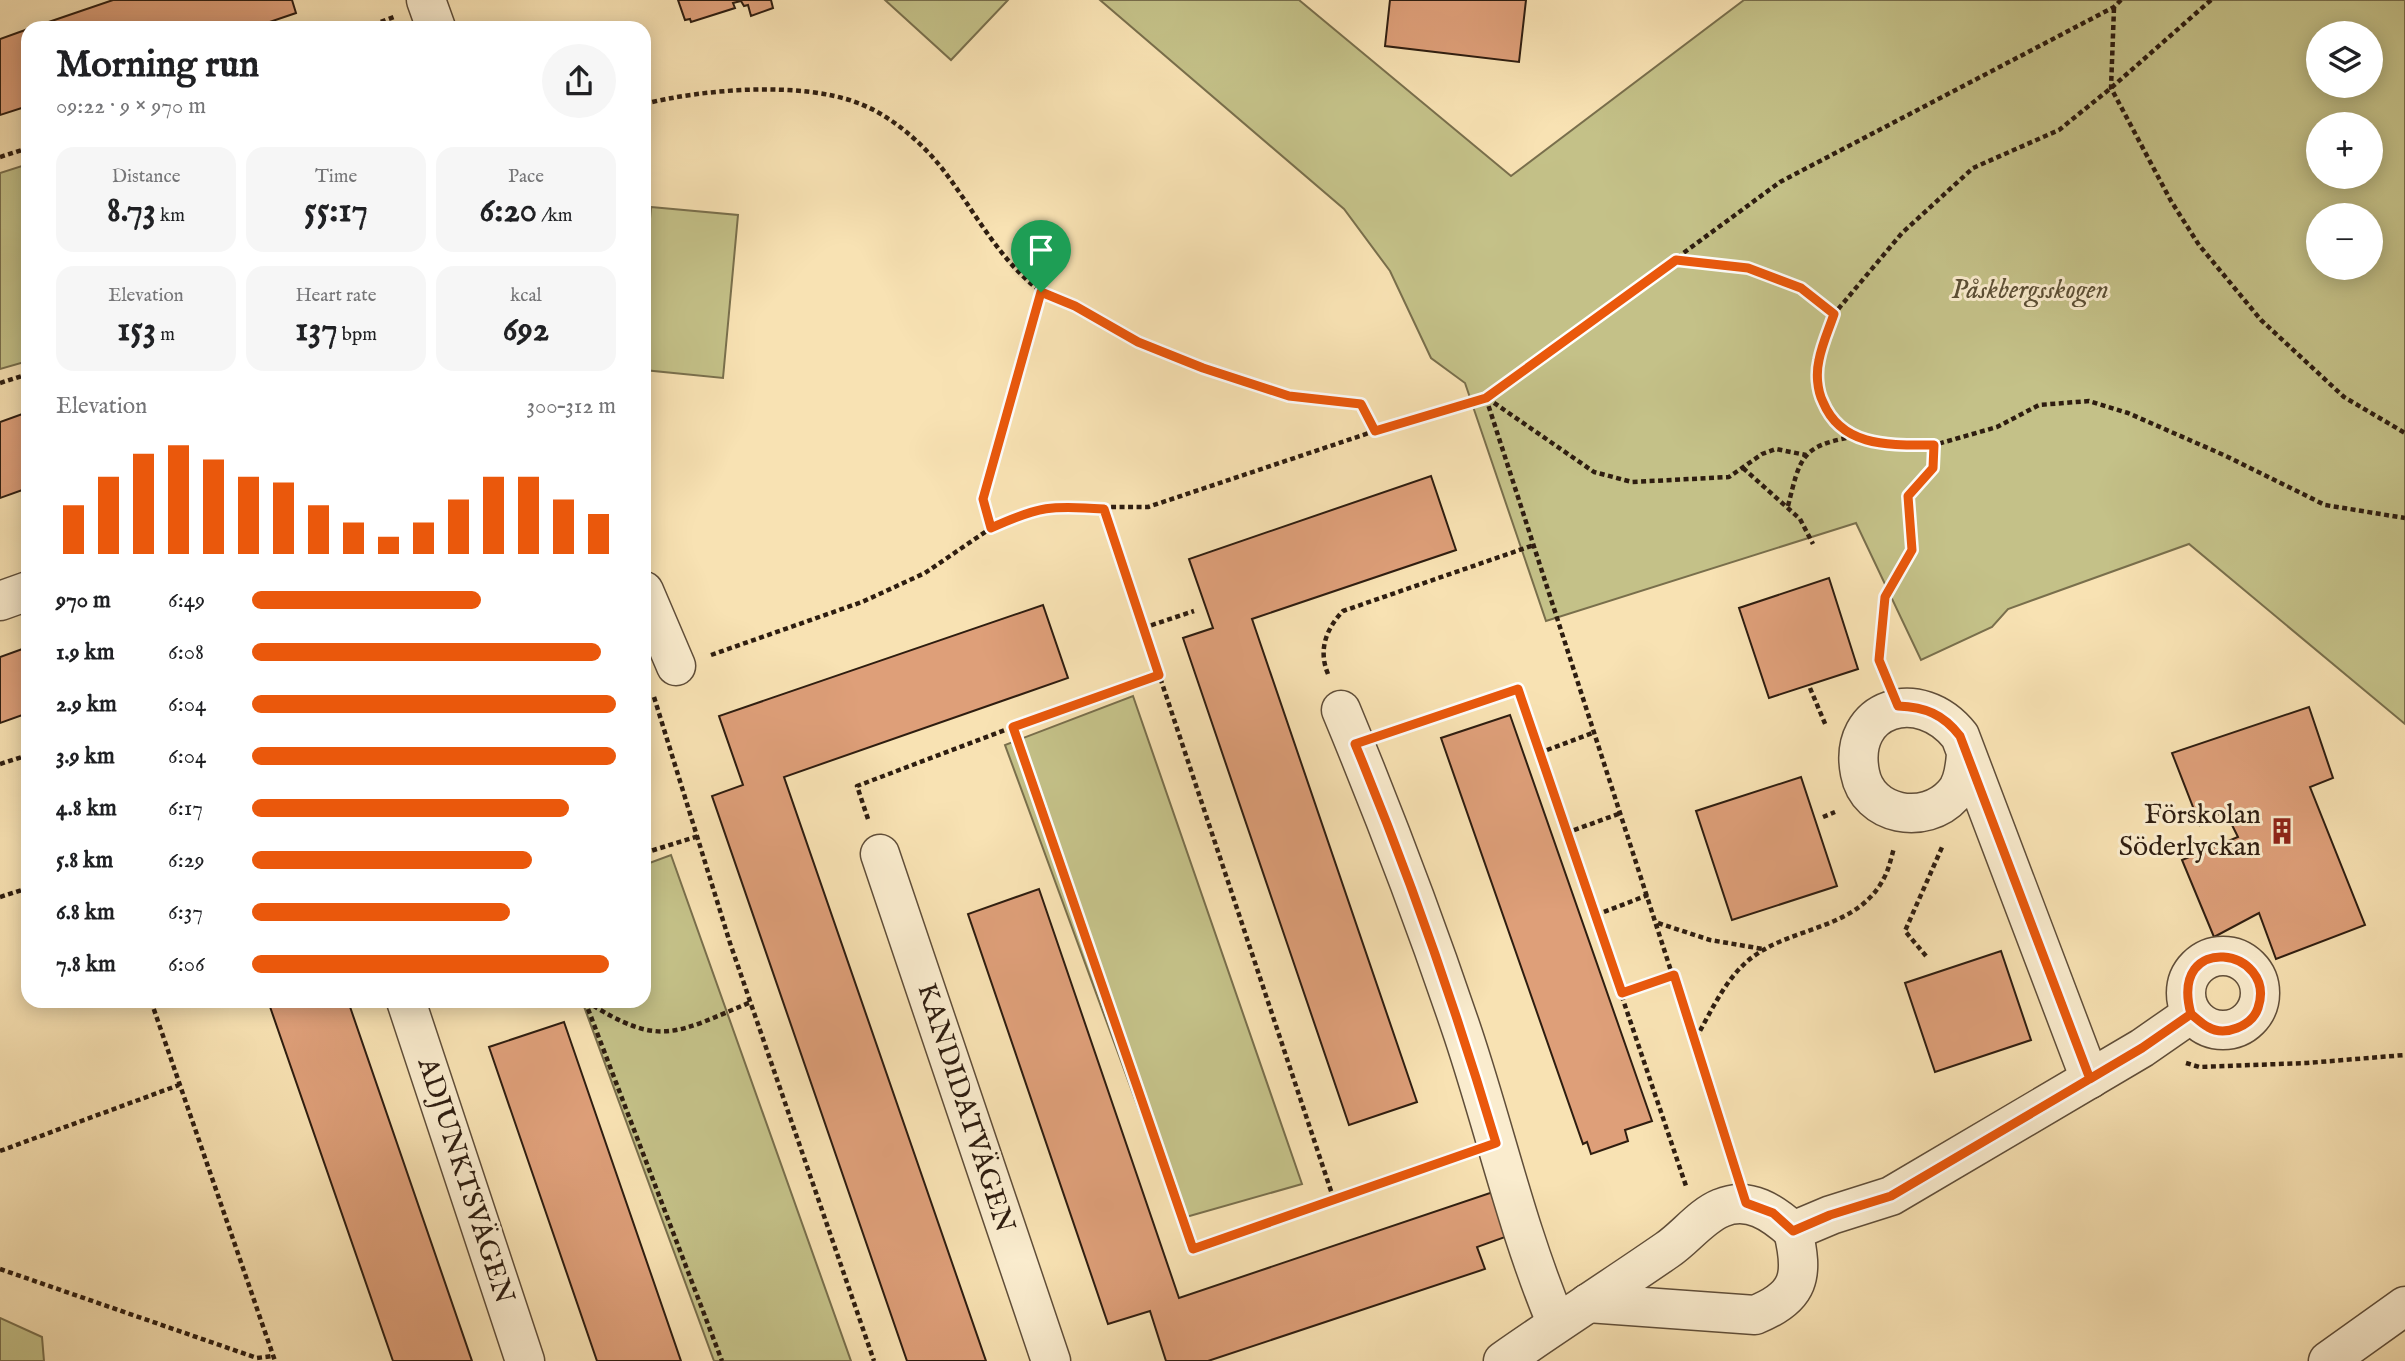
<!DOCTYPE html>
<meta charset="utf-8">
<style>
:root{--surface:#fff;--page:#f6f6f6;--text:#202124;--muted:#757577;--accent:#ea580c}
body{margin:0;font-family:"IM FELL English",serif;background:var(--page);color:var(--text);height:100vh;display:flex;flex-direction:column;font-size:26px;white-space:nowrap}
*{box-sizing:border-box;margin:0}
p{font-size:23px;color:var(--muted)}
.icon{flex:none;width:38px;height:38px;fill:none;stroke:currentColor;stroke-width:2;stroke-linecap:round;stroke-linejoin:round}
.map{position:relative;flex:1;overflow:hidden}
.details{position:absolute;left:21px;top:21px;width:630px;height:987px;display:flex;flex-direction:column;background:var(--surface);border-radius:21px;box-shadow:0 4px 18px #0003}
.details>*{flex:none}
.fabs{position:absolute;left:2306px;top:21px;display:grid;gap:14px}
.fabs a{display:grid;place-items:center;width:77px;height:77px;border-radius:50%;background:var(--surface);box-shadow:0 4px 18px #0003;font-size:35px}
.pin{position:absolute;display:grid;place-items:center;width:60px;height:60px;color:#fff;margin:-72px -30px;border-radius:50% 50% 50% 0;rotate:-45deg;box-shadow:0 0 7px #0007}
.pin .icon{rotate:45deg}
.round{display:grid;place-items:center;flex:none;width:74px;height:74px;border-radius:37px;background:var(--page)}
.head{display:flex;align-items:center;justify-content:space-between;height:119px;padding:0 35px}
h1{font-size:38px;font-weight:800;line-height:52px}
.figures{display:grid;grid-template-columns:repeat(3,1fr);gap:10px;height:119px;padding:7px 35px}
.figures div{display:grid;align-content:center;border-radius:18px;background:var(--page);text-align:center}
.figures b{font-size:35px;font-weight:800}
.figures small{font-size:19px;font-weight:400}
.figures p{font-size:19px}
.chart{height:196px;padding:14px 35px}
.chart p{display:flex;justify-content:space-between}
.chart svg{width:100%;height:126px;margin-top:7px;stroke:var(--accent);stroke-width:6}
ul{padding:0 35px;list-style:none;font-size:23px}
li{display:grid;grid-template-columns:112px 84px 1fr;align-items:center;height:52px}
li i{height:18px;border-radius:9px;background:var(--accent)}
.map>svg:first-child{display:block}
.green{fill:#c4c188;stroke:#796f4c;stroke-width:2;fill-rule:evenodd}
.building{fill:#de9f79;stroke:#2e1d10;stroke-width:2}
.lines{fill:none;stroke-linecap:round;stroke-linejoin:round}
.minor-casing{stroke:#604e39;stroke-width:41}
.path{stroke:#2e1d10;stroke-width:4.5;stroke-dasharray:5 3.5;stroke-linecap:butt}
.minor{stroke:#faecce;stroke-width:38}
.route-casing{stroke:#fff;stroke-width:14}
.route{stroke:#ea580c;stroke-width:9}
.labels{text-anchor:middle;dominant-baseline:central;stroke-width:6;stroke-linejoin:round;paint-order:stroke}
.park-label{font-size:28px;font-style:italic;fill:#5b4e34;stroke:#faecce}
.poi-label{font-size:28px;fill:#2e1d10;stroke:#faecce;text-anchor:end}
.street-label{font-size:28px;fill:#2e1d10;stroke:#faecce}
</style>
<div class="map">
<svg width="2405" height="1361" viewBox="0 0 2405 1361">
<rect width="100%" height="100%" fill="#f8e2b3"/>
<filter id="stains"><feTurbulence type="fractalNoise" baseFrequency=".00286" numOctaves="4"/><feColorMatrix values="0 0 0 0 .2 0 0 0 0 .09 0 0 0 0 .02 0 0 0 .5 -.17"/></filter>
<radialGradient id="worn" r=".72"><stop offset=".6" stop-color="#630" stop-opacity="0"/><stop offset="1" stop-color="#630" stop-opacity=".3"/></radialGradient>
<g class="green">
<path d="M885 0H1008L951 60Z"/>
<path d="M1100 0H1299L1511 176 1744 0H2405V724L2189 544 2008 609 1992 627 1921 660 1856 523 1546 621 1465 383 1431 358 1390 271 1344 209ZM2319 33H2371V86H2319ZM2319 124H2371V177H2319ZM2371 215V268H2319V215Z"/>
<path d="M28 164V361L0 369V173Z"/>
<path d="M651 207 738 215 723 378 644 370V290Z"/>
<path d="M1133 696 1302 1184 1179 1219 1005 745Z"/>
<path d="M671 855 851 1361H714L582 1001H644V865Z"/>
<path d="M0 1318 42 1337 44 1361H0Z"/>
</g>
<g class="building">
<path d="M113 0H292L296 13 252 28H31Z"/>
<path d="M678 0H771L773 8 751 16 748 5 744 6 741 1 733 3 735 8 691 22 690 19 685 20Z"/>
<path d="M1390 0H1526L1519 62 1385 46Z"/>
<path d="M28 29V106L0 115V39Z"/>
<path d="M28 412V488L0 498V422Z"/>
<path d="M1431 476 1456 550 1252 619 1417 1102 1349 1125 1183 638 1213 628 1189 559Z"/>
<path d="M1829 578 1858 669 1769 698 1739 608Z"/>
<path d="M1043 605 1068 678 784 777 986 1361H907L712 796 743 785 719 716Z"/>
<path d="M28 647V713L0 723V657Z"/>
<path d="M2309 707 2333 778 2310 787 2365 925 2276 959 2259 913 2214 937 2182 860 2238 837 2225 811 2200 825 2172 753Z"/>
<path d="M1510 715 1652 1121 1625 1130 1628 1141 1591 1154 1587 1142 1583 1144 1441 738Z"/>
<path d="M1801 777 1837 886 1732 920 1696 811Z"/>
<path d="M1039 889 1179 1298 1493 1192 1508 1236 1477 1247 1485 1269 1208 1361H1166L1150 1311 1108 1324 968 914Z"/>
<path d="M2001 951 2031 1040 1935 1072 1905 983Z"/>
<path d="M268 1001H348L472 1361H393Z"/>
<path d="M564 1022 681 1361H597L489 1047Z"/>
</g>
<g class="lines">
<defs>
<g id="minor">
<path d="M426 0 436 28"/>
<path d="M644 591 676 666"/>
<path d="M0 601 28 591"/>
<path d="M1341 710C1385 816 1426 924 1463 1034 1495 1130 1517 1229 1556 1322"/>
<path d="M1966 754C1965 768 1963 785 1953 795 1925 826 1868 816 1860 773 1847 707 1920 685 1960 736L2090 1079"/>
<path d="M880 854 1051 1361"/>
<circle cx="2223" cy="993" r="37"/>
<path d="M406 1001 525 1361"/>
<path d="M1588 1303 1755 1315C1800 1297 1804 1276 1793 1231"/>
<path d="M1503 1361C1557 1323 1612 1288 1667 1250 1685 1238 1701 1216 1721 1208 1749 1196 1773 1213 1793 1231L1831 1215 1891 1196 2142 1048 2191 1014"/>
<path d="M2328 1361 2405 1306"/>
</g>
</defs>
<use href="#minor" class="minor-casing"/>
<g class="path">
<path d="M2211 0 2111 88 2059 130 1973 168 1902 233 1834 314 1818 361V392L1830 419 1853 437 1895 445H1934L1997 427 2039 405 2089 401 2128 413 2226 456 2325 505 2405 518"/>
<path d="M2114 8 2111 88 2171 201 2199 245 2261 320 2344 397 2405 433"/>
<path d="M365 28 394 17"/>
<path d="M644 104C703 89 801 81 858 103 890 115 920 141 941 167 973 208 997 258 1040 291 1050 299 1066 301 1078 307 1098 318 1117 332 1138 342 1184 365 1237 383 1287 396 1310 402 1337 401 1361 404L1375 431"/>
<path d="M0 157 28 148"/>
<path d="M1677 260 1748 268 1801 288 1834 314"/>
<path d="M0 383 28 374"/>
<path d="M1486 398 1734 1166"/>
<path d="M1487 398 1594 472 1632 482 1729 477 1762 454 1776 449 1806 455"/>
<path d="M1743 468 1800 519 1813 544"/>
<path d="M1788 506C1800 459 1800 446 1852 437"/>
<path d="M1104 509 1334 1200"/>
<path d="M991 527 983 499 1041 292"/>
<path d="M1143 628 1194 611"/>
<path d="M711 655 862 602 925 573 991 528 1027 511 1049 507H1148L1375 431 1486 398 1780 182 2114 7 2121 0"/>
<path d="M1884 673 1879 660 1885 597 1912 549 1908 496 1933 468 1934 445"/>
<path d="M1328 674C1318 650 1326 629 1343 611L1534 545"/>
<path d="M1810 688 1826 726"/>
<path d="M654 697 730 943 874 1361"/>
<path d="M1013 727 1193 1249 1460 1156"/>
<path d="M1390 733 1518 689 1686 1186"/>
<path d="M1539 753 1595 732"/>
<path d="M0 764 28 755"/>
<path d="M1823 817 1835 812"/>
<path d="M868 819 857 786 1013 727 1159 675"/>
<path d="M1566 833 1621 813"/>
<path d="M644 853 699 836"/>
<path d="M0 897 28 888"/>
<path d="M1596 915 1648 895"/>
<path d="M1658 923 1710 940 1763 949"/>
<path d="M1926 956 1905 931 1943 845"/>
<path d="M1622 993 1674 975"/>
<path d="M151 1001 275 1361"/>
<path d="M585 1001 722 1361"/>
<path d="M586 1001C660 1049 676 1033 751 1002"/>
<path d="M1696 1038C1712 1010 1727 975 1754 956 1795 926 1858 929 1884 878 1889 869 1891 858 1894 848"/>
<path d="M2186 1063 2199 1067 2307 1063 2405 1055"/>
<path d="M0 1151 179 1085"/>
<path d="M0 1269 257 1358 273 1356"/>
</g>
<use href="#minor" class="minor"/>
</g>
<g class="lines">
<defs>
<path id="route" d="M1041 292 983 499 991 528C1039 506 1052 505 1104 509L1159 675 1013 727 1193 1249 1496 1143C1456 1009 1409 874 1355 744L1518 689 1622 993 1674 975 1746 1203 1773 1213 1793 1231 1830 1215 1891 1196 2142 1048 2191 1014C2168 930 2278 948 2258 1008 2252 1026 2225 1037 2208 1027 2202 1024 2196 1018 2191 1014L2142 1048 2090 1079 1960 736C1943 714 1925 707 1898 706L1879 660 1885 597 1912 550 1908 496 1933 468 1934 445C1891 445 1842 448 1823 402 1817 390 1816 373 1819 360 1822 344 1829 329 1834 314L1801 288 1748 268 1676 260 1486 398 1375 431 1361 404 1289 396 1203 368 1138 342 1075 306 1041 292"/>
</defs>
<use href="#route" class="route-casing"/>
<use href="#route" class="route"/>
</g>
<defs>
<symbol id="building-bare" viewBox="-9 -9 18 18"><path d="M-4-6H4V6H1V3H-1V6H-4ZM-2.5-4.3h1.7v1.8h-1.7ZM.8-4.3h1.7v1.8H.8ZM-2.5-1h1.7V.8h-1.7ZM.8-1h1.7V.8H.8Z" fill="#8f2418" stroke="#faecce" stroke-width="2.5" paint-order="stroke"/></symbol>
</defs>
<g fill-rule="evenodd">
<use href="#building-bare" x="2263" y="812" width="38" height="38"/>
</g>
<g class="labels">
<g class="park-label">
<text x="2030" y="290">Påskbergsskogen</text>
</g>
<g class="poi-label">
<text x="2261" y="815">Förskolan<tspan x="2261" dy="32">Söderlyckan</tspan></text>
</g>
<g class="street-label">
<text transform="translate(965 1108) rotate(72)">KANDIDATVÄGEN</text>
<text transform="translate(465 1181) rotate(72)">ADJUNKTSVÄGEN</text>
</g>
</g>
<rect width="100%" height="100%" filter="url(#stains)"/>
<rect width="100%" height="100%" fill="url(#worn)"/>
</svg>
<div class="fabs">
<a><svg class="icon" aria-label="layers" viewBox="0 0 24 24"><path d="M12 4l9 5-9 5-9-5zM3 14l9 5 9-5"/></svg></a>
<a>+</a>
<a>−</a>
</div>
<div class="pin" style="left:1041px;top:292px;background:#1e9e55"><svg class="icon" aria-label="arrive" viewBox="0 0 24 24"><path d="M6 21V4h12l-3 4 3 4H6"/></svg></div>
<section class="details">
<div class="head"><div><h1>Morning run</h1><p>09:22 · 9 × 970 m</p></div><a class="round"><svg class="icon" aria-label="share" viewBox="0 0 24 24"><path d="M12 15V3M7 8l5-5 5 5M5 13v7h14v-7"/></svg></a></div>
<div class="figures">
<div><p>Distance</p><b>8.73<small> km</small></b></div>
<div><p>Time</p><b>55:17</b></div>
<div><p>Pace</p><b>6:20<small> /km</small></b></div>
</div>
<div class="figures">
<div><p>Elevation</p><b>153<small> m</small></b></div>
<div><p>Heart rate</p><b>137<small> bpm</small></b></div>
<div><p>kcal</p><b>692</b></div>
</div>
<div class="chart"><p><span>Elevation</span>300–312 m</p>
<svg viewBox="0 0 160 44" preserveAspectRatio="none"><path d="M5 44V27M15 44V17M25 44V9M35 44V6M45 44V11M55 44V17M65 44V19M75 44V27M85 44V33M95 44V38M105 44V33M115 44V25M125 44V17M135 44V17M145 44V25M155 44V30"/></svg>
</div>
<ul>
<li><b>970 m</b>6:49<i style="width:63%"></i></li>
<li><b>1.9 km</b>6:08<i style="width:96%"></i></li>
<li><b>2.9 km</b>6:04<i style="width:100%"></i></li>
<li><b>3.9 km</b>6:04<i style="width:100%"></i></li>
<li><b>4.8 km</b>6:17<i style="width:87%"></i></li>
<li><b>5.8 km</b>6:29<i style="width:77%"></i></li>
<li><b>6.8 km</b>6:37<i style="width:71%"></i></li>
<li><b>7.8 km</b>6:06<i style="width:98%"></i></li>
</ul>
</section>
</div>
